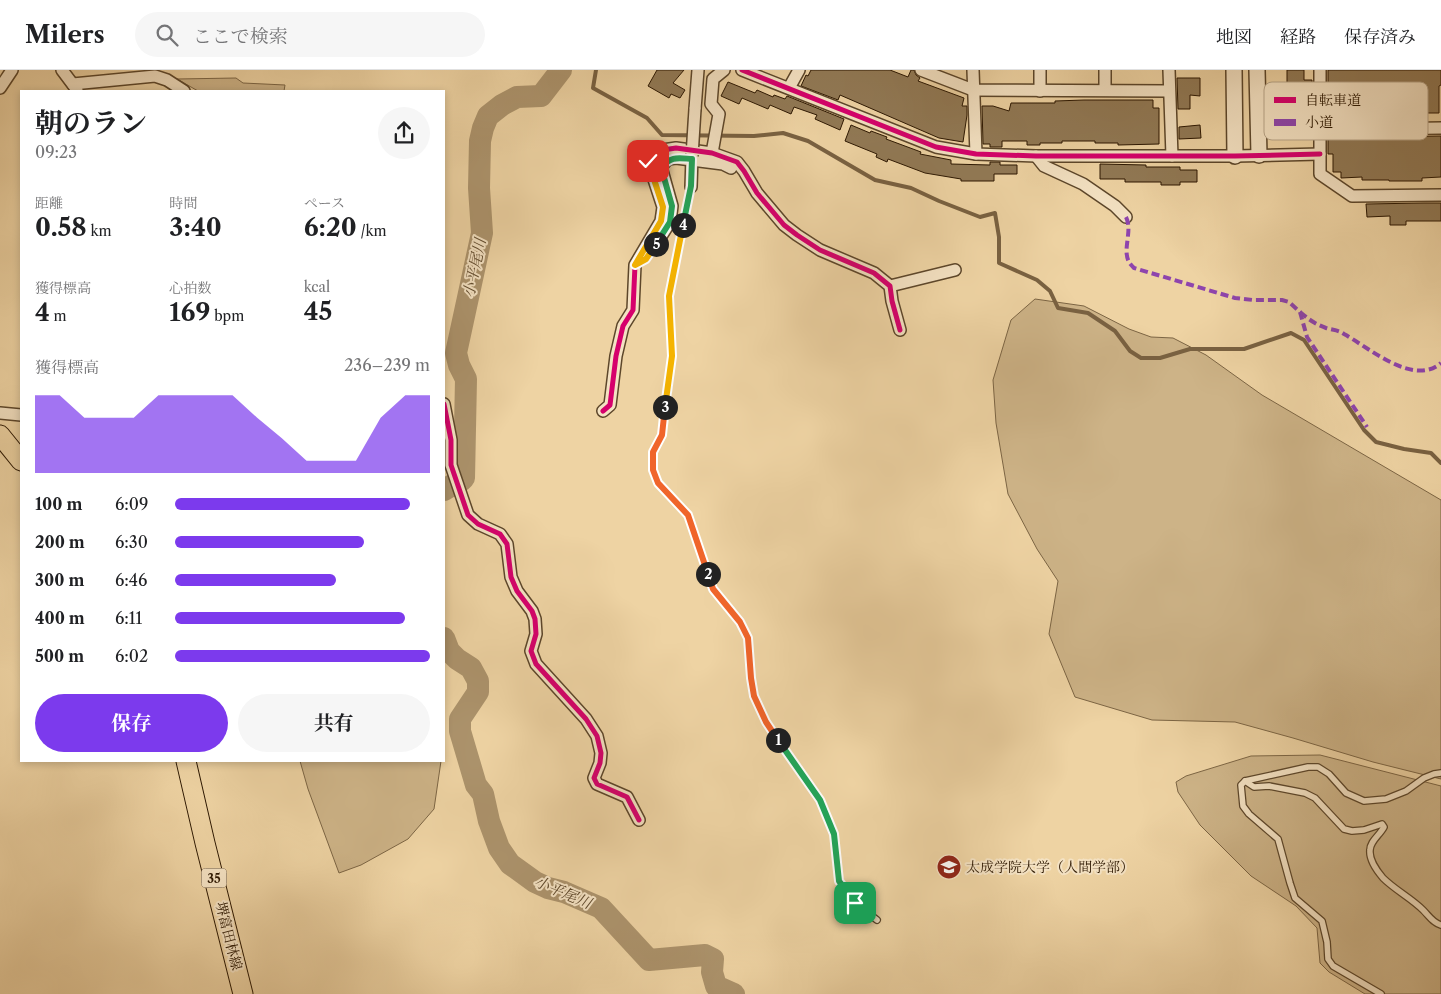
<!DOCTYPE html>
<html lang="ja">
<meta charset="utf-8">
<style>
:root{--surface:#fff;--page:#f6f6f6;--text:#202124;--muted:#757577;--line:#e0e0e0;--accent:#7c3aed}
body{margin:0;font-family:"Libre Caslon Text","Noto Serif JP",serif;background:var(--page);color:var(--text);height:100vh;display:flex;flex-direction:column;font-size:19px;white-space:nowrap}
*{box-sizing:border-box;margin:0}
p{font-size:16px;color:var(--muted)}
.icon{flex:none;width:28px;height:28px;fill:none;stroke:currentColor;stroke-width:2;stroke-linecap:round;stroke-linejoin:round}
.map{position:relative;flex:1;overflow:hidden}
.side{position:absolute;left:20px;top:20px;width:425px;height:672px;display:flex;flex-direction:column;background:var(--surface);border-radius:0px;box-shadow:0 2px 8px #0003}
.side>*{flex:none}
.pin{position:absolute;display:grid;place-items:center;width:42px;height:42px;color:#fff;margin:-21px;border-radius:10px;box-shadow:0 2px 8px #0006}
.km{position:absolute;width:25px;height:25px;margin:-12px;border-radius:50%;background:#222;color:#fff;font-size:14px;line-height:25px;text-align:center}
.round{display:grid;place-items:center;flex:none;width:52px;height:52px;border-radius:26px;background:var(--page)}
.head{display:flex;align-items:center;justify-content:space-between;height:85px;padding:0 15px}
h1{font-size:28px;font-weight:700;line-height:38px}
.metrics{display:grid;grid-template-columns:repeat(3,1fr);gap:8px;height:85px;padding:5px 15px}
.metrics div{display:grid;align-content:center}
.metrics b{font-size:25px;font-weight:700}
.metrics small{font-size:14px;font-weight:400}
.metrics p{font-size:14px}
.chart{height:140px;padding:10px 15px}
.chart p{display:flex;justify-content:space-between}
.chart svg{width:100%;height:90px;margin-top:5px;fill:var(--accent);opacity:.7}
.primary-button{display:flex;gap:10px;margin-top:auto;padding:10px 15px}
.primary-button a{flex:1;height:58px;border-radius:30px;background:var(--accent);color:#fff;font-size:20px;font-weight:700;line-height:58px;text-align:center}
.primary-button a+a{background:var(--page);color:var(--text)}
ul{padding:0 15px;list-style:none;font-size:16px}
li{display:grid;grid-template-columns:80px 60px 1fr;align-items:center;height:38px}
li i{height:12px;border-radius:6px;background:var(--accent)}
header{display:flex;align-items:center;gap:30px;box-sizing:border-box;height:70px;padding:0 25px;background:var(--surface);border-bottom:1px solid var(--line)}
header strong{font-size:24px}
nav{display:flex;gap:28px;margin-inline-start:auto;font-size:18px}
.search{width:350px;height:45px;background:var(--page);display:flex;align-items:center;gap:12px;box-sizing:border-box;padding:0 18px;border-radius:28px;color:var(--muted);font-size:19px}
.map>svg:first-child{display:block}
.green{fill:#cdb387;stroke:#7c6544}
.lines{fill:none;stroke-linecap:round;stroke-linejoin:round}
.stream{stroke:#796141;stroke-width:4}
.river{stroke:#ac936c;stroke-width:22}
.building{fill:#917955;stroke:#2c1701}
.service-casing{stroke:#5c462a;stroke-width:8}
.minor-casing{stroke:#5c462a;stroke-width:14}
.tertiary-casing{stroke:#5c462a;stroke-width:18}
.primary-casing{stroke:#2c1701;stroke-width:21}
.service{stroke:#f4e2c3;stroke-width:5.5}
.minor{stroke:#f4e2c3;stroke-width:11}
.tertiary{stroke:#f4e2c3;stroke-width:15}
.primary{stroke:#eed3a3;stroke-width:19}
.minor-bridge-casing{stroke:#5c462a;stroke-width:14;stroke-linecap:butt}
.minor-bridge{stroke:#f4e2c3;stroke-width:11}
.quiet{stroke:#8e44ad;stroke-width:4;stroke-dasharray:8 4;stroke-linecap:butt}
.cycleway-casing{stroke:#f4e2c3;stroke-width:8}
.cycleway{stroke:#d6006c;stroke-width:5}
.split-1-casing{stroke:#fff;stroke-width:10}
.split-2-casing{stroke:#fff;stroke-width:10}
.split-3-casing{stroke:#fff;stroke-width:10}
.split-4-casing{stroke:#fff;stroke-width:10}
.split-5-casing{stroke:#fff;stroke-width:10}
.split-6-casing{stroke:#fff;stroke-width:10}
.split-1{stroke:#22a559;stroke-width:6}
.split-2{stroke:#f0652b;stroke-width:6}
.split-3{stroke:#f0652b;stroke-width:6}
.split-4{stroke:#f5b400;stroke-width:6}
.split-5{stroke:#22a559;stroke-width:6}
.split-6{stroke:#f5b400;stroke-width:6}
.labels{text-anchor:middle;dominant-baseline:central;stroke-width:4;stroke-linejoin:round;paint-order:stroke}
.shield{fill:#f4e2c3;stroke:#68543b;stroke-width:1}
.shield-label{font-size:12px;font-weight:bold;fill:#2c1701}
.poi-label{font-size:14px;fill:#2c1701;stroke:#f4e2c3;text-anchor:start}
.street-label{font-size:14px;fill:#2c1701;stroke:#f4e2c3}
.water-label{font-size:15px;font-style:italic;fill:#5f492c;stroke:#f4e2c3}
.key{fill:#f4e2c3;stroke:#b8a589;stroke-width:1}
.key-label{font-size:14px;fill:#2c1701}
</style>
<header>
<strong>Milers</strong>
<div class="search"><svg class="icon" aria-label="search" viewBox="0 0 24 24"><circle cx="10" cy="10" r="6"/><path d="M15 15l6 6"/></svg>ここで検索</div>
<nav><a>地図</a><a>経路</a><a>保存済み</a></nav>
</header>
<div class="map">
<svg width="1441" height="924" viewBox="0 0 1441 924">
<rect width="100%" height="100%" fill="#eed3a3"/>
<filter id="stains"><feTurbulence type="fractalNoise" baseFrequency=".004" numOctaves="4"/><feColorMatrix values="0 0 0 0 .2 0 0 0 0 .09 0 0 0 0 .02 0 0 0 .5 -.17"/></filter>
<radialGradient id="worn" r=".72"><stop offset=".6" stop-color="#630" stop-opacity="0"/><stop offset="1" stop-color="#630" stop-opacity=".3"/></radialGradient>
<g class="green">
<path d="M236 8 243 13 285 15 284 21H198L177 9Z"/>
<path d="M1035 229 1084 236 1129 259 1151 267 1173 268 1206 285 1262 325 1441 430V709L1373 692 1293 668 1235 652 1152 650 1075 627 1049 564 1058 511 1037 479 1008 424 996 353 993 310 1011 250Z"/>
<path d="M1320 685 1441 716V924H1365L1329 902 1320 893 1317 858 1296 836 1251 806 1200 755 1178 722 1176 712 1186 706 1251 686Z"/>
<path d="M300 691H441L434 739 408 769 361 795 339 803 308 719Z"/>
</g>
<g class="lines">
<path class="stream" d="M596 0 593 18 647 48 662 65 754 66 783 63 808 71 875 110 911 118 939 131 980 147 995 143 999 167V193L1037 210 1050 221 1058 238 1088 243 1115 261 1130 281 1141 288H1160L1190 279H1244L1291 263 1304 270 1364 360 1376 372 1404 379 1431 383 1441 393"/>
<g class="river">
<path d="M462 410 464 408 466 309 459 295 456 283 482 163 479 118 480 71 483 58 488 46 502 35 517 27 541 26 561 0"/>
<path d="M444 420 454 414"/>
<path d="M444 568 449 581 457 589 471 598 478 611V622L460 649V661L476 715 483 724 489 751 499 778 510 794 535 812 548 818 564 822 601 838 649 890 705 885 713 889 712 902 716 916 734 924"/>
</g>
</g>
<g class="building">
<path d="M657 0H684L673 13 685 20 680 28 671 24 669 28 648 16Z"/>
<path d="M811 0H890L908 7 911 0H914L916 5 920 8 918 11 964 28 962 36H967V45L963 72 939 68 840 25 838 30 801 16 806 5 808 6Z"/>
<path d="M1287 0H1304V10H1312V44L1299 45V39H1287Z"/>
<path d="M1328 0H1441V15L1439 16V43H1414V44L1396 45V43H1367V45H1354V43L1328 44Z"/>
<path d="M1177 8H1200V26L1190 25V39H1178Z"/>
<path d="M728 12 755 23 757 20 773 27 774 25 785 29 787 26 844 49 840 60 815 49 817 45 794 37 791 44 770 35 768 39 742 28 739 34 721 26Z"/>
<path d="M1084 30H1153V38H1159V74L1118 75V73H1095V71H1062V73H1040V75H1027V71H1002V77H990V74H983L982 36H993L1009 41 1011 33H1055V31Z"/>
<path d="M851 55 870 63 871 61 887 67 886 69 921 82 920 84 951 90V94L990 95V92H1000V95H1017V104H994V111H961V109L925 103 888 89 887 92 876 87 877 84 845 71Z"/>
<path d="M1200 55 1201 68 1179 69V57Z"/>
<path d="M1441 66V107L1422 108V111H1389V110H1362V107L1341 108V102H1333V84H1328V68Z"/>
<path d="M1100 94 1146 95V97H1180V100H1197V112H1180V115H1161V112H1125V109H1100Z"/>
<path d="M1424 133H1441V151H1406V155H1390V146L1367 147 1366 134Z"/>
</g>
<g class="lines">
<defs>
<g id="service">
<path d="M691 117 669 226 672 286 662 365 653 382V400L658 413 688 445 713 519 740 552 748 568 751 608 754 626 766 652 820 730 834 764 839 811 855 833 877 850"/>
<path d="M1245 711 1254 717 1269 716 1305 723 1315 728 1344 759 1352 761 1364 760 1382 754 1384 757C1380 765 1370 771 1370 780 1369 789 1377 801 1383 808 1395 820 1411 828 1423 840 1429 846 1433 853 1441 855"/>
<path d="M1381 924 1333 896 1328 889 1327 872 1322 851 1295 828 1290 813 1278 769 1249 744 1243 736 1241 715 1245 711 1308 697H1318L1329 704 1346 723 1364 731 1386 729 1406 721 1424 708 1434 704 1441 703"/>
</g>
<g id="minor">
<path d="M62 0 77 20"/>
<path d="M742 0 936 77 976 84 1036 86H1235L1320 84"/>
<path d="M921 0 973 20 1169 21"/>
<path d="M973 0 976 84"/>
<path d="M1040 0V21"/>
<path d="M1105 0V20"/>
<path d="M1169 0 1172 86"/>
<path d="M1320 0V104L1352 126 1441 125"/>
<path d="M73 14 155 6 167 10 184 21"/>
<path d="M0 18 12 0"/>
<path d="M789 18 799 0"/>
<path d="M695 39 698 0"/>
<path d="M1320 60 1441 58"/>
<path d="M712 83 719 44 711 34 713 9 724 0"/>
<path d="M1036 86 1044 96 1083 114 1115 136 1126 147"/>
<path d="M691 117 692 86"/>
<path d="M658 171 670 152 672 136 661 97 668 89 676 88 723 94 731 98"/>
<path d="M890 216 955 200"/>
<path d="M444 334 451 370V395L468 445 478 454 500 464 507 474 511 507 517 521 532 541 535 549 536 564 531 581 536 594 586 649 597 666 601 683 600 693 594 708 597 714 627 727 639 750"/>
<path d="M603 341 610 335 616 286 623 256 633 240 635 195 661 151 663 137 648 91 651 83 663 80 676 78 712 83 737 92 744 101 757 123 784 155 797 165 820 180 874 203 890 216 892 231 900 260"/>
<path d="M0 343 21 345"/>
</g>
<g id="tertiary">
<path d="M1234 0 1235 86"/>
<path d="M1257 0 1259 85"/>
</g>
<g id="primary">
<path d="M0 365 21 391"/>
<path d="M186 691 205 773 243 924"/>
</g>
</defs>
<use href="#service" class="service-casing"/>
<use href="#minor" class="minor-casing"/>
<use href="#tertiary" class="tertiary-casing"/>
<use href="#primary" class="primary-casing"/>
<use href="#service" class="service"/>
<use href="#minor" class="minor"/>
<use href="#tertiary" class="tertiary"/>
<use href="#primary" class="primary"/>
<defs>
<path id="minor-bridge" d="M692 86 695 39"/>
</defs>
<use href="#minor-bridge" class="minor-bridge-casing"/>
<use href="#minor-bridge" class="minor-bridge"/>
<g class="quiet">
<path d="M1126 147C1133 161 1122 179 1129 192 1130 194 1132 196 1134 198L1235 228 1253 230H1282L1289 232 1300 242 1307 267 1367 357"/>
<path d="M1300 242C1308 249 1315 254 1326 258 1332 260 1339 260 1344 264 1368 277 1413 317 1441 293"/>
</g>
<defs>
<g id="cycleway">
<path d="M742 0 936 77 976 84 1036 86H1235L1320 84"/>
<path d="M444 334 451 370V395L468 445 478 454 500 464 507 474 511 507 517 521 532 541 535 549 536 564 531 581 536 594 586 649 597 666 601 683 600 693 594 708 597 714 627 727 639 750"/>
<path d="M603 341 610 335 616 286 623 256 633 240 635 195 661 151 663 137 648 91 651 83 663 80 676 78 712 83 737 92 744 101 757 123 784 155 797 165 820 180 874 203 890 216 892 231 900 260"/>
</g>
</defs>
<use href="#cycleway" class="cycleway-casing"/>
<use href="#cycleway" class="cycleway"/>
</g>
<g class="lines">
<defs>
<path id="split-1" d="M778 670 820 730 834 764 839 811 855 833"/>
<path id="split-2" d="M708 504 713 519 740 552 748 568 751 608 754 626 766 652 778 670"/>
<path id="split-3" d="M665 337 662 365 653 382V400L658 413 688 445 708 504"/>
<path id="split-4" d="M665 337 672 286 669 226 683 155"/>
<path id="split-5" d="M656 174 670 152 672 136 661 97C672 86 677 88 692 89L691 116 683 155"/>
<path id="split-6" d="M648 91 663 137 661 151 635 195 646 189 656 174"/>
</defs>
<use href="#split-1" class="split-1-casing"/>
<use href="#split-2" class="split-2-casing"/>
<use href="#split-3" class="split-3-casing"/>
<use href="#split-4" class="split-4-casing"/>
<use href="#split-5" class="split-5-casing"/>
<use href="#split-6" class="split-6-casing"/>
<use href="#split-1" class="split-1"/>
<use href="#split-2" class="split-2"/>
<use href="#split-3" class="split-3"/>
<use href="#split-4" class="split-4"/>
<use href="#split-5" class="split-5"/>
<use href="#split-6" class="split-6"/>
</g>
<defs>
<symbol id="university-disc" viewBox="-11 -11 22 22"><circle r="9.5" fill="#8f2418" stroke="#f4e2c3"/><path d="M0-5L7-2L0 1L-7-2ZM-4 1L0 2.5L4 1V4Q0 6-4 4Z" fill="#fff"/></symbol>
</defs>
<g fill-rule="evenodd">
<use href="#university-disc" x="935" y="783" width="28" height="28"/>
</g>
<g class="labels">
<rect class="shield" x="201.5" y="798.5" width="25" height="19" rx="4"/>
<g class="shield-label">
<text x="214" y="808">35</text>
</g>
<g class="poi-label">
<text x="966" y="797">太成学院大学（人間学部）</text>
</g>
<g class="street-label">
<text transform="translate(229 866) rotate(76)">堺富田林線</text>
</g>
<g class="water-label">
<text transform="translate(474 198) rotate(-78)">小平尾川</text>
<text transform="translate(563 822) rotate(23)">小平尾川</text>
</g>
</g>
<rect x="1264" y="12" width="164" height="58" rx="8" class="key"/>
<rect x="1274" y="27" width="22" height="6" fill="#d6006c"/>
<rect x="1274" y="49" width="22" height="7" fill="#8e44ad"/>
<g class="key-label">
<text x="1305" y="35">自転車道</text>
<text x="1305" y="57">小道</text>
</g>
<rect width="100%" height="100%" filter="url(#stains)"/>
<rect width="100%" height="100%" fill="url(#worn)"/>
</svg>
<div class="pin" style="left:855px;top:833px;background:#1e9e55"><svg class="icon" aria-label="arrive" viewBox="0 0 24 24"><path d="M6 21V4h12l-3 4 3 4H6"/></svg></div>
<div class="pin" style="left:648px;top:91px;background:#d93025"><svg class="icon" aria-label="check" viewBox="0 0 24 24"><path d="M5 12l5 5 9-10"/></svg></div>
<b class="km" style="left:778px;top:670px">1</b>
<b class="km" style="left:708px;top:504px">2</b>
<b class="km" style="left:665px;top:337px">3</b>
<b class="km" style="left:683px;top:155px">4</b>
<b class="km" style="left:656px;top:174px">5</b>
<section class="side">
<div class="head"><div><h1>朝のラン</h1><p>09:23</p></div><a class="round"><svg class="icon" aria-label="share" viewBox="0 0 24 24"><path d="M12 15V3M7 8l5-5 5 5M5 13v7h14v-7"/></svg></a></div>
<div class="metrics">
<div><p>距離</p><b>0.58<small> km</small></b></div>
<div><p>時間</p><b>3:40</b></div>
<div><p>ペース</p><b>6:20<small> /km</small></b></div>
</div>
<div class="metrics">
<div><p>獲得標高</p><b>4<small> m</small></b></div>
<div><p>心拍数</p><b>169<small> bpm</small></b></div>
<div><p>kcal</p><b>45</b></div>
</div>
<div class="chart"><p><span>獲得標高</span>236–239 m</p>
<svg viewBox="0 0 160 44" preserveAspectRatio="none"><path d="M0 44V6L10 6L20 17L30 17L40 17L50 6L60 6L70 6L80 6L90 17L100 27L110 38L120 38L130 38L140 17L150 6L160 6V44z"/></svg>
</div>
<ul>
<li><b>100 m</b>6:09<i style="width:92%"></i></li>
<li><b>200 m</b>6:30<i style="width:74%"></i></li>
<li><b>300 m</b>6:46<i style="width:63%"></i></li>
<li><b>400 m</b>6:11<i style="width:90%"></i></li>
<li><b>500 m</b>6:02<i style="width:100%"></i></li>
</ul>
<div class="primary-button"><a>保存</a><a>共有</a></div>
</section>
</div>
